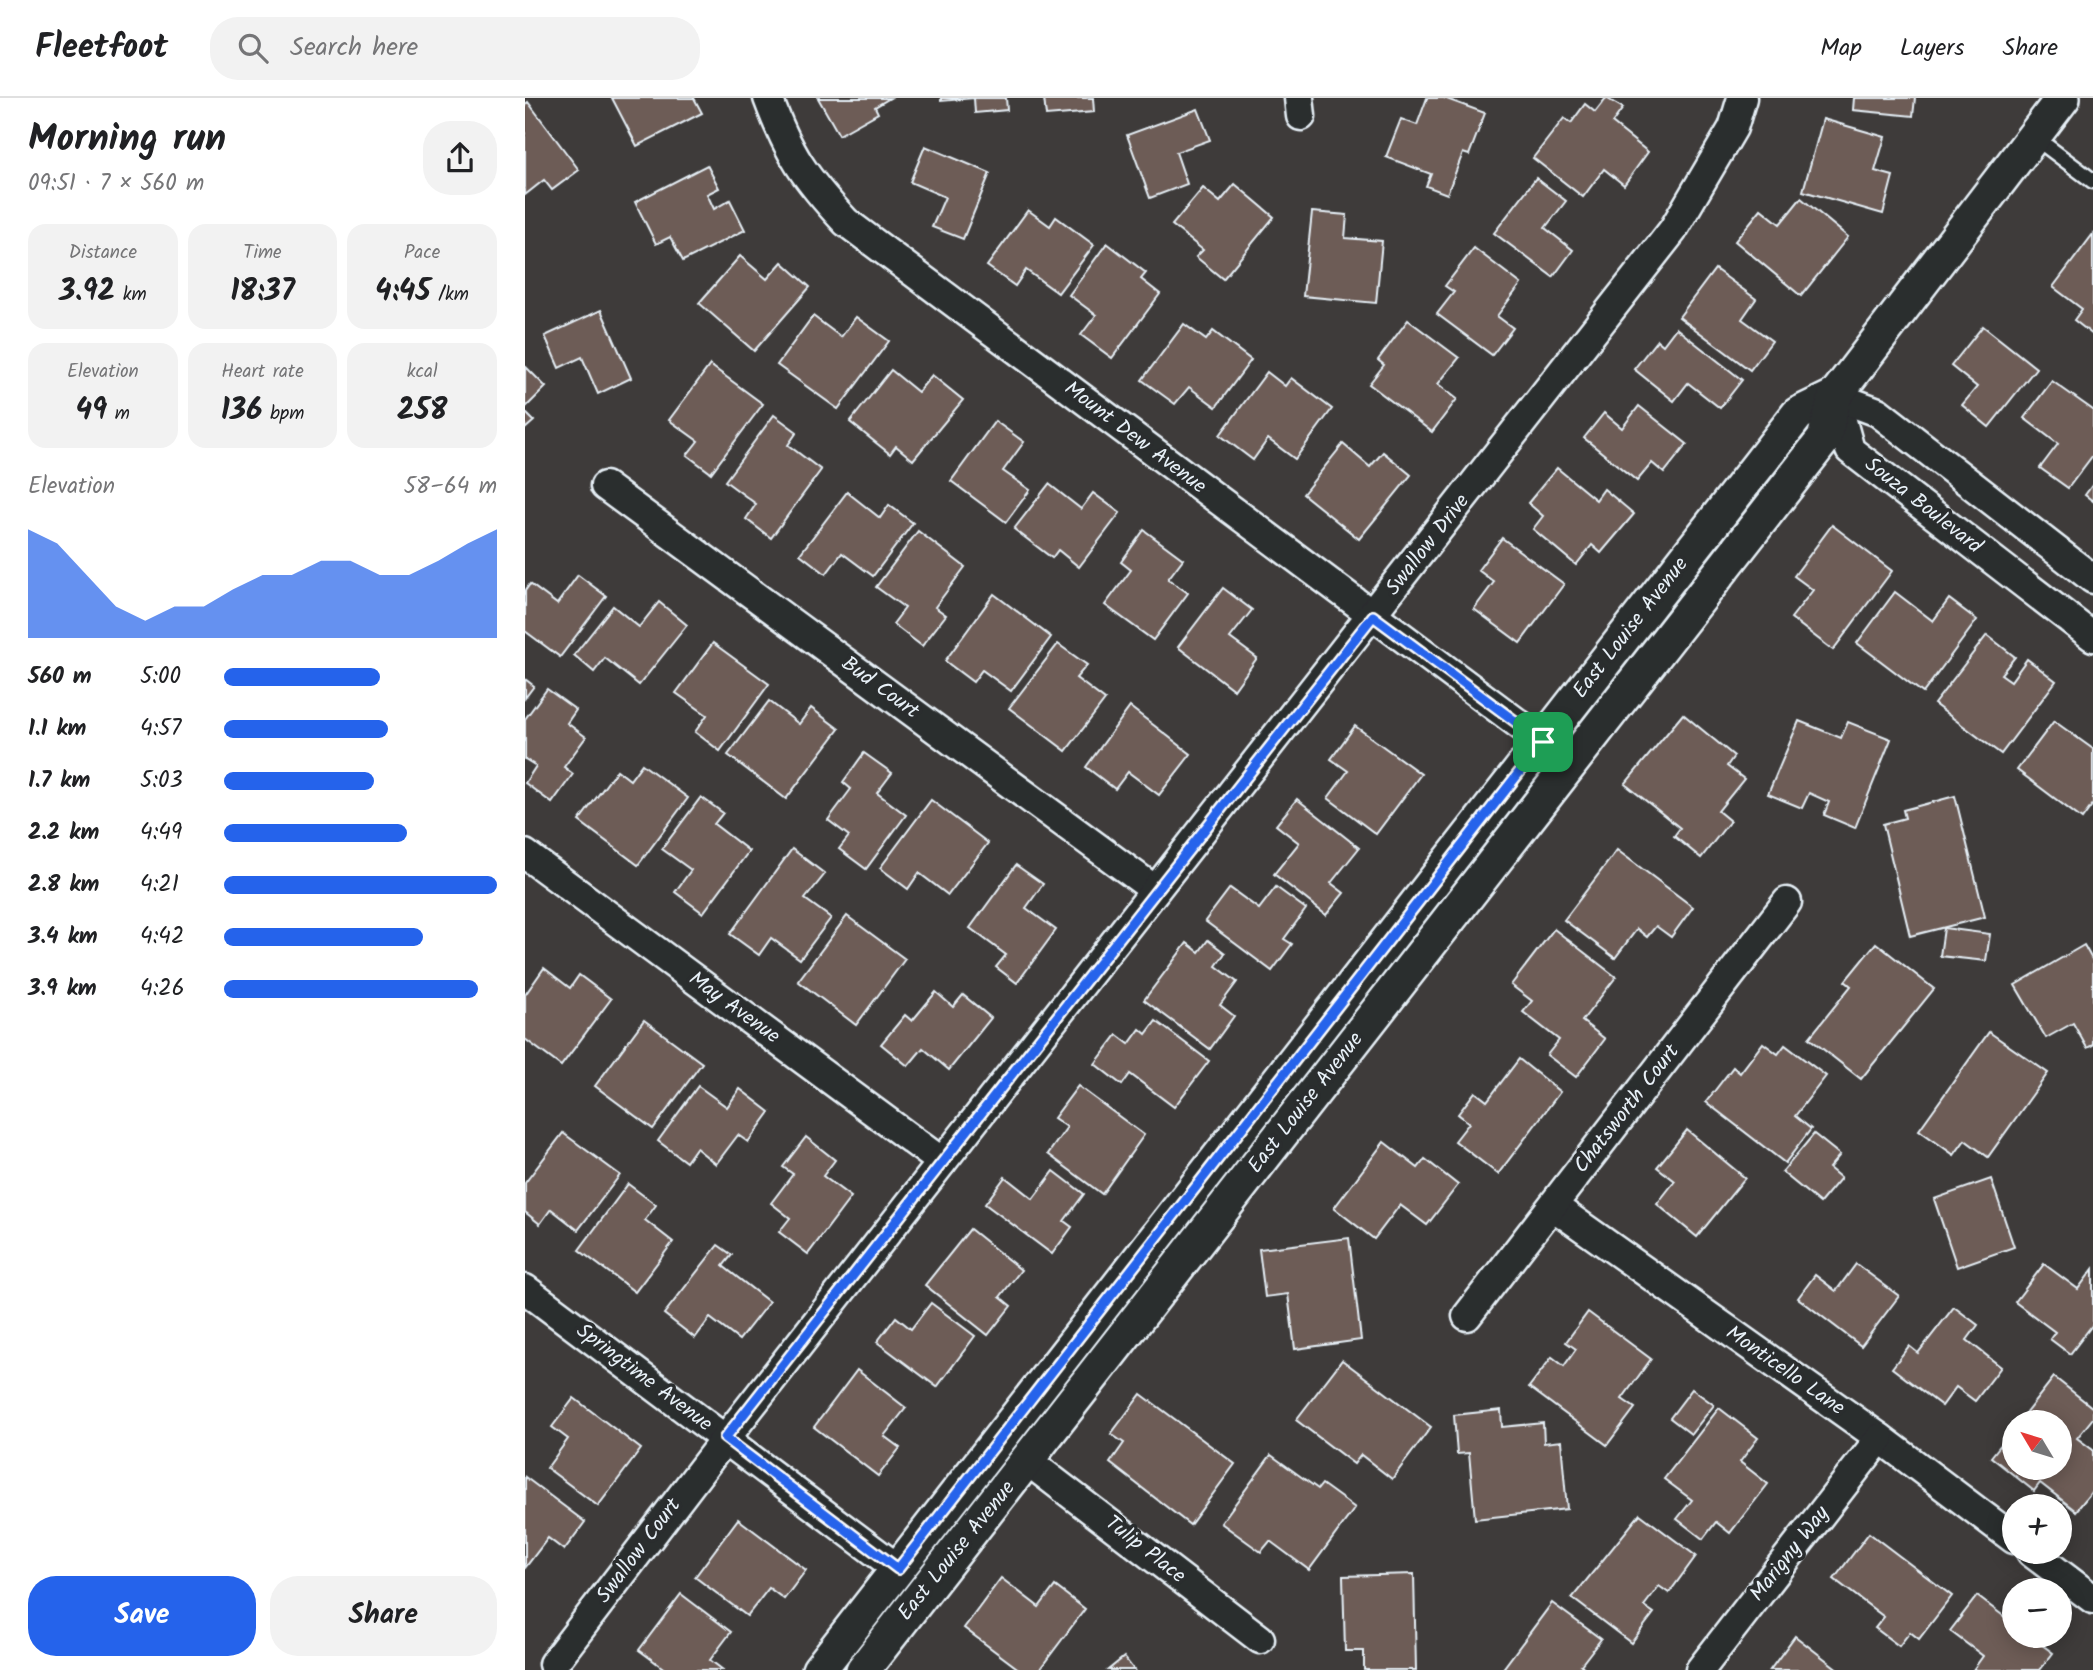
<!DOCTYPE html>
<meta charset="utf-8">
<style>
:root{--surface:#fff;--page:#f2f2f2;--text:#202124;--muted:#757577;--line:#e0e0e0;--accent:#2563eb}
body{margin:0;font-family:Kalam,sans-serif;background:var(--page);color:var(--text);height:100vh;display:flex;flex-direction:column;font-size:26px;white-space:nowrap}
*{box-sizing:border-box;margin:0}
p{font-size:23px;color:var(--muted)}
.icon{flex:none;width:38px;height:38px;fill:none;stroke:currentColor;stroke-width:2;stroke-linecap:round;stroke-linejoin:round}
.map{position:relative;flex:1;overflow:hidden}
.sheet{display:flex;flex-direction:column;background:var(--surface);width:525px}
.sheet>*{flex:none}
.needle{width:46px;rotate:308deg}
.fabs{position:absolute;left:1477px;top:1312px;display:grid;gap:14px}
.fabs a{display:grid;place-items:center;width:70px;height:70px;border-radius:50%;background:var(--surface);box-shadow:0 4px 18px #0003;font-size:35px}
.pin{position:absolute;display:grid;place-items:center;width:60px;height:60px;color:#fff;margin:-30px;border-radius:14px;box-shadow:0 4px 10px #0006}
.round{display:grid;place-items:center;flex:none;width:74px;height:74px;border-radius:28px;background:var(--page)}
.summary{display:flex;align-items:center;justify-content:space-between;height:119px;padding:0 28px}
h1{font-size:38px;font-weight:800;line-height:52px}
.figures{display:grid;grid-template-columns:repeat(3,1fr);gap:10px;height:119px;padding:7px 28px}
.figures div{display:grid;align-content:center;border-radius:18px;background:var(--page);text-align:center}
.figures b{font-size:30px;font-weight:800}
.figures small{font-size:19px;font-weight:400}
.figures p{font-size:19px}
.chart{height:196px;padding:14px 28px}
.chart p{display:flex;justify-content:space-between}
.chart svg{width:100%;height:126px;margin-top:7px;fill:var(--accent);opacity:.7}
.action{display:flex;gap:14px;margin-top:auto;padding:14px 28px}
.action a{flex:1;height:80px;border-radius:28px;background:var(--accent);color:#fff;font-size:28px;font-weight:800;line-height:80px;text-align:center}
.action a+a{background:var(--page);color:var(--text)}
ul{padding:0 28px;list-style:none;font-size:23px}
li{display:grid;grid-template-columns:112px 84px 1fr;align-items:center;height:52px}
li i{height:18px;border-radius:9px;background:var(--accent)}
header{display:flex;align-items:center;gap:42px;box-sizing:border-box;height:98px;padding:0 35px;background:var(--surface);border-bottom:2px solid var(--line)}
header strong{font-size:33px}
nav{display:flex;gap:38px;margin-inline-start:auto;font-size:24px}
.search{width:490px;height:63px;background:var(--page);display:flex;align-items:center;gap:18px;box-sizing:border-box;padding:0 24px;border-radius:28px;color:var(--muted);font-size:26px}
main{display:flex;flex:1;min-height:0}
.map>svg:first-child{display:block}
.building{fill:#6d5c56;stroke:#e8f1f8;stroke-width:2}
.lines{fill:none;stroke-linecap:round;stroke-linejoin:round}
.service-casing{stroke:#e8f1f8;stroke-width:19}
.minor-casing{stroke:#e8f1f8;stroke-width:33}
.tertiary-casing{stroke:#e8f1f8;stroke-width:38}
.service{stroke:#2a2d2e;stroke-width:14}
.minor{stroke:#2a2d2e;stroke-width:28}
.tertiary{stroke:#2a2d2e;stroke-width:33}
.route-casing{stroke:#fff;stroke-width:14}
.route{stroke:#2563eb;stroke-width:9}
.labels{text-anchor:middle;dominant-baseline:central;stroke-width:7;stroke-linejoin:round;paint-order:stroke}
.street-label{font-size:21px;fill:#e8f1f8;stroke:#2a2d2e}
</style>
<header>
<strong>Fleetfoot</strong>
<div class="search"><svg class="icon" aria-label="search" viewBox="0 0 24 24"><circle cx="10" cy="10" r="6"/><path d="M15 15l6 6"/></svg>Search here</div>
<nav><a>Map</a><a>Layers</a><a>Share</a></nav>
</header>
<main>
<section class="sheet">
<div class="summary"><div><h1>Morning run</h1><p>09:51 · 7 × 560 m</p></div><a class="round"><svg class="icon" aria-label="share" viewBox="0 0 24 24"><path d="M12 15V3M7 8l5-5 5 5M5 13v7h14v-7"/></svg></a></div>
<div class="figures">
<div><p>Distance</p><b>3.92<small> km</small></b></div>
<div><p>Time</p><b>18:37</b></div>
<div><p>Pace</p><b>4:45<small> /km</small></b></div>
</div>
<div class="figures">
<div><p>Elevation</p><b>49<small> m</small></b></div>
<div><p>Heart rate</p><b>136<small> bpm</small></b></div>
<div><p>kcal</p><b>258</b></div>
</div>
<div class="chart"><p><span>Elevation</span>58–64 m</p>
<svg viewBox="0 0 160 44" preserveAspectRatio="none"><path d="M0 44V6L10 11L20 22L30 33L40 38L50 33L60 33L70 27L80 22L90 22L100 17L110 17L120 22L130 22L140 17L150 11L160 6V44z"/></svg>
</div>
<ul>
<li><b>560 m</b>5:00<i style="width:57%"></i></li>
<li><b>1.1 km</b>4:57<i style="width:60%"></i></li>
<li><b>1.7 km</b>5:03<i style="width:55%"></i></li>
<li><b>2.2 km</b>4:49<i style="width:67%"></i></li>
<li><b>2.8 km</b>4:21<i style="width:100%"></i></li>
<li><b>3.4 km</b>4:42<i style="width:73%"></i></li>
<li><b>3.9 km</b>4:26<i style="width:93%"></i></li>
</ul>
<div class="action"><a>Save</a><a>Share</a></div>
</section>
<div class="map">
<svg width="1568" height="1572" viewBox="0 0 1568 1572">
<rect width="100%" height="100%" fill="#3e3b3a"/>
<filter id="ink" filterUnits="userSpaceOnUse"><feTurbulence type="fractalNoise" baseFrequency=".0143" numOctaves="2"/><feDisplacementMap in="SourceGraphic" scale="14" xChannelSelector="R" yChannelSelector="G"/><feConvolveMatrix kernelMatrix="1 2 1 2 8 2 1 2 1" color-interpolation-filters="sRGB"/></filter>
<g filter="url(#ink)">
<g class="building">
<path d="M87 0H169L177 15 112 48Z"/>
<path d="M293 0H365L350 9 353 15 314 37Z"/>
<path d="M416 0H481L482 12 450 15 449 0 416 3Z"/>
<path d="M519 0H568L569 14 521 18Z"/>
<path d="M902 0H919L960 15 944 57 938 55 922 96 901 88 906 76 861 59 876 21 892 27Z"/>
<path d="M1081 0 1098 10 1087 25 1123 54 1099 87 1079 71 1058 99 1008 60 1039 20 1046 25 1060 6 1070 14Z"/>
<path d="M1329 0H1390L1388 18 1328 12Z"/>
<path d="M3 4 54 72 27 92 19 82 0 97V7Z"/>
<path d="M673 11 685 42 651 54 662 86 625 100 602 37Z"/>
<path d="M1298 21 1360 39 1350 73 1368 78 1358 116 1278 93Z"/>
<path d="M400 48 465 75 438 141 407 129 420 99 385 84Z"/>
<path d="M182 67 194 90 182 96 189 111 205 102 220 132 158 163 145 139 131 146 110 104Z"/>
<path d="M1011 80 1041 103 1020 130 1048 152 1028 179 969 135Z"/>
<path d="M710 86 749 119 698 181 671 159 678 152 647 127 678 90 695 104Z"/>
<path d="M1276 100 1323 139 1276 198 1210 143 1236 111 1255 126Z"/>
<path d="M503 112 525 128 531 119 569 147 533 195 501 172 490 188 462 168Z"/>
<path d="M787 114 822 117 820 140 857 143 851 205 778 198Z"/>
<path d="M1568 136V237L1549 222 1557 211 1528 189Z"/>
<path d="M582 145 621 175 616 181 635 196 587 260 556 237 571 217 544 197Z"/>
<path d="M949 150 996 186 972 218 988 230 967 257 912 216 929 194 920 188Z"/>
<path d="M215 158 242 181 257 164 285 189 229 253 174 205Z"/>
<path d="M1190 171 1231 201 1217 221 1247 243 1225 272 1154 219Z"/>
<path d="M76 212 106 280 73 296 57 259 34 270 20 238Z"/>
<path d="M288 218 316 239 331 219 364 243 313 311 252 267Z"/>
<path d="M883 222 934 260 913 286 932 301 907 334 844 286 859 267 853 262Z"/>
<path d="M659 226 681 242 688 233 726 262 691 309 664 289 650 306 617 282Z"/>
<path d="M1458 228 1511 270 1464 329 1437 307 1452 289 1426 268Z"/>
<path d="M1151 230 1217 282 1195 310 1163 285 1149 303 1109 271 1132 242 1138 247Z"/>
<path d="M185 267 238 306 186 375 162 357 173 343 144 322Z"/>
<path d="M0 268 21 289 0 310Z"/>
<path d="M366 272 393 294 407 277 438 302 388 362 371 348 365 356 325 324Z"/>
<path d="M742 274 760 288 766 280 807 311 770 361 743 341 728 362 695 337Z"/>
<path d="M1527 283 1568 312V357L1543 390 1515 370 1533 346 1499 320Z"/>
<path d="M1114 308 1162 346 1139 375 1127 365 1112 383 1059 340 1079 315 1097 330Z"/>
<path d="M0 314 9 323 0 331Z"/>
<path d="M249 317 272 334 263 347 296 372 246 440 221 421 231 406 200 383Z"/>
<path d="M470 323 499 344 478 373 505 392 481 424 426 383Z"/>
<path d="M818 346 845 369 858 354 886 377 834 441 778 396Z"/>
<path d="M1032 370 1071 402 1079 391 1109 416 1076 455 1067 447 1051 467 1008 431 1018 418 1003 405Z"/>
<path d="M524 386 556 411 568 395 595 415 554 469 533 452 527 460 489 431Z"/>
<path d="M1568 386V403L1560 397Z"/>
<path d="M322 394 355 420 364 407 388 425 348 478 317 455 301 476 275 456Z"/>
<path d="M1307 427 1367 473 1308 552 1266 520 1288 492 1269 478Z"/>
<path d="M619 432 658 461 643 481 663 495 628 542 580 507 606 472 596 464Z"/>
<path d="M393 433 440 469 410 509 421 517 397 548 368 526 380 510 351 489Z"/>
<path d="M977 440 1039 486 995 545 949 511 969 484 953 472Z"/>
<path d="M53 477 81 498 35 559 0 533V493L5 486 32 506Z"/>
<path d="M698 490 727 512 705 540 732 560 709 592 653 549Z"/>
<path d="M1370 494 1408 523 1424 501 1452 522 1398 595 1332 545Z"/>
<path d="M469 496 526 539 486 593 457 572 448 584 420 563Z"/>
<path d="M134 504 162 527 114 587 80 560 69 574 49 557 88 508 114 529Z"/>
<path d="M1462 537 1490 559 1476 576 1486 583 1502 561 1531 583 1476 656 1409 606Z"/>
<path d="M188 545 244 586 195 653 170 634 182 617 151 595Z"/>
<path d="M533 546 562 567 551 580 580 602 541 653 484 610Z"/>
<path d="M0 581 9 588 0 600Z"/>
<path d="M22 591 51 612 42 625 61 639 39 669 48 676 27 705 0 685 11 668 0 661V621Z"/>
<path d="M244 603 274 626 286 610 314 631 261 701 203 657Z"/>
<path d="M605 609 666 656 634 697 603 674 590 691 561 669Z"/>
<path d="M1158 616 1209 658 1202 668 1219 681 1193 713 1205 723 1176 760 1149 738 1155 730 1100 686Z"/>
<path d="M1274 623 1316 640 1323 624 1366 641 1330 730 1299 717 1304 704 1284 695 1277 710 1243 696Z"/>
<path d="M1529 623 1568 651V706L1557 721 1492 672Z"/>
<path d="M830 628 896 676 851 736 803 700 823 673 806 661Z"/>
<path d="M339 655 367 675 352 695 381 717 341 771 314 751 324 738 303 722 326 691 318 684Z"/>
<path d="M117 666 163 700 113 767 54 723 92 672 105 682Z"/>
<path d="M1430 698 1460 819 1385 838 1358 726 1380 720 1378 712Z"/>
<path d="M176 699 198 715 189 726 224 753 178 815 150 794 166 772 137 751Z"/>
<path d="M772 701 834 750 806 785 819 795 801 817 749 776 774 745 751 727Z"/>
<path d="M406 702 463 745 423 797 394 775 383 791 355 770Z"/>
<path d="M267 751 300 776 280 801 306 820 275 861 246 840 234 857 205 836Z"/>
<path d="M1092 752 1168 809 1146 839 1131 828 1122 839 1112 831 1090 860 1039 822Z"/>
<path d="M491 767 518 786 501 810 531 832 492 885 471 869 481 857 445 830Z"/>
<path d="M751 789 781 811 759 841 767 846 747 873 680 823 705 790 734 811Z"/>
<path d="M322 818 380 861 331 927 273 883Z"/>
<path d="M1419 830 1465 836 1461 863 1415 858Z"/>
<path d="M1029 831 1091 879 1057 923 1080 941 1051 979 1022 957 1034 942 998 914 1007 903 986 887Z"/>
<path d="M683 842 700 855 691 868 712 884 695 907 709 918 685 951 619 902 662 845 674 854Z"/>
<path d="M1351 845 1409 891 1336 981 1284 940 1326 888 1320 883Z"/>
<path d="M1559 847 1568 863V947L1562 950 1548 925 1521 940 1490 887Z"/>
<path d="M19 870 45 890 54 877 86 901 36 968 0 941V897Z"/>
<path d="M411 894 428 909 438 897 466 920 424 972 398 950 383 968 356 946 380 917 387 923Z"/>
<path d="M119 922 177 965 128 1031 70 988Z"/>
<path d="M631 923 684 963 649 1009 605 976 597 987 570 966 592 937 604 946 615 931 621 936Z"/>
<path d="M1464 934 1523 975 1463 1059 1440 1042 1429 1057 1394 1032Z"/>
<path d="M1238 945 1253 956 1260 947 1301 978 1270 1018 1286 1031 1260 1065 1181 1004 1208 969 1215 975Z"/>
<path d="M994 961 1035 994 973 1076 930 1043 944 1025 933 1016 950 994 962 1003Z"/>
<path d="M173 988 202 1009 215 991 245 1014 223 1044 213 1037 191 1066 171 1050 161 1064 133 1043Z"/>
<path d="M553 988 619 1037 577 1096 523 1056 542 1029 529 1020Z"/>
<path d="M1162 1032 1220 1080 1172 1139 1132 1106 1150 1083 1132 1069Z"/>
<path d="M38 1035 95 1077 53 1132 26 1111 15 1126 0 1114V1085Z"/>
<path d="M1289 1036 1315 1057 1304 1070 1316 1080 1295 1105 1257 1074Z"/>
<path d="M281 1039 310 1062 298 1078 326 1099 283 1156 254 1134 265 1120 246 1105 268 1076 258 1069Z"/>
<path d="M859 1044 893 1070 900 1061 933 1087 902 1127 875 1107 849 1141 809 1110Z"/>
<path d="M529 1073 559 1096 539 1123 547 1129 527 1156 460 1106 480 1079 508 1101Z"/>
<path d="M1466 1081 1489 1149 1432 1169 1409 1101Z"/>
<path d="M103 1086 131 1107 120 1122 148 1144 110 1194 54 1152Z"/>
<path d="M445 1131 496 1172 475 1199 486 1208 463 1237 400 1187Z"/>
<path d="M824 1140 836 1242 770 1251 763 1196 740 1199 734 1151Z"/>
<path d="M193 1147 207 1157 198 1168 244 1204 214 1242 185 1220 170 1240 139 1216Z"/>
<path d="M1331 1166 1374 1198 1336 1248 1273 1200 1290 1177 1311 1193Z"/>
<path d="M1519 1166 1553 1191 1568 1171V1226L1545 1256 1525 1241 1530 1234 1490 1204Z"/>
<path d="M406 1205 450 1238 412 1289 352 1244 371 1219 386 1231Z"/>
<path d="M1429 1209 1453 1227 1442 1242 1476 1269 1450 1303 1431 1289 1417 1308 1367 1270 1384 1248 1393 1255Z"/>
<path d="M1063 1214 1126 1261 1097 1301 1110 1310 1082 1347 1004 1289 1027 1259 1039 1268 1051 1251 1041 1244Z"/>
<path d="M817 1262 906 1329 867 1381 836 1357 829 1366 771 1322Z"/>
<path d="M332 1272 381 1310 359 1338 375 1350 353 1378 289 1329Z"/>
<path d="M1529 1279 1568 1310V1320L1552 1340 1568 1352V1392L1551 1413 1515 1385 1509 1393 1466 1359 1489 1330V1370H1535V1325H1493Z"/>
<path d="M1167 1291 1189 1307 1166 1336 1145 1320Z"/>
<path d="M616 1296 710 1366 665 1427 585 1365 599 1345 586 1336Z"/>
<path d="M49 1300 116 1351 73 1408 22 1370 43 1341 27 1329Z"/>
<path d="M1194 1310 1233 1340 1215 1364 1243 1386 1205 1435 1191 1424 1178 1441 1152 1421 1167 1402 1139 1381Z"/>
<path d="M976 1312 977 1329 1018 1325 1019 1345 1036 1343 1042 1411 950 1421 944 1355 932 1356 929 1317Z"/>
<path d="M746 1357 793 1391 797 1386 830 1410 784 1472 745 1443 736 1454 696 1425Z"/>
<path d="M0 1379 60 1424 39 1452 23 1440 0 1470Z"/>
<path d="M1115 1416 1171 1458 1144 1495 1134 1488 1119 1508 1129 1515 1106 1545 1047 1500Z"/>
<path d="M213 1421 281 1472 259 1501 244 1490 222 1518 170 1479Z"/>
<path d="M1344 1435 1427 1498 1394 1541 1385 1534 1374 1548 1350 1530 1359 1519 1309 1481Z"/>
<path d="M889 1476 891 1572H839V1553H820L818 1478Z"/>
<path d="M476 1480 514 1509 530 1488 560 1511 514 1572H495L439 1530Z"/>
<path d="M156 1496 206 1534 185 1562 198 1572H141L114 1552Z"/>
<path d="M1452 1498 1489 1526V1538H1505L1528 1555 1515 1572H1448L1458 1558 1425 1533Z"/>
<path d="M1027 1505 1076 1541 1056 1567 1062 1572H977Z"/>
<path d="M1270 1538 1314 1572H1245Z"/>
<path d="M599 1559 609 1572H583Z"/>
</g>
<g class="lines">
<defs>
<path id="service" d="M1508 38 1568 83"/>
<g id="minor">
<path d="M243 0C264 57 280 80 321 124L1018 644"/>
<path d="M774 0 776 18"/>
<path d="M1310 298 1325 352 1568 539"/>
<path d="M1310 298 1353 314 1568 481"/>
<path d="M80 388 630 792"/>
<path d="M0 756 417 1064"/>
<path d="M1028 1108 1355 1340 1489 1441"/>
<path d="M0 1191 373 1471"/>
<path d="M942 1218 1262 804"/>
<path d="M504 1364 735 1541"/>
<path d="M1506 1454 1568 1501"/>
<path d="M28 1566 200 1341 1148 132 1208 30 1217 0"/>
<path d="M1175 1572 1355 1340"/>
</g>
<g id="tertiary">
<path d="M294 1572 1273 316 1310 298"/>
<path d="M338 1572 1299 341 1310 298 1538 0"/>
</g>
</defs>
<use href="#service" class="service-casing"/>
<use href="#minor" class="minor-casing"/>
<use href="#tertiary" class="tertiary-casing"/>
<use href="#service" class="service"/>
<use href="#minor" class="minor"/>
<use href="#tertiary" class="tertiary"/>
</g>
</g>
<g class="lines" filter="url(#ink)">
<defs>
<path id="route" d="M848 518 1018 644 373 1471 200 1340Z"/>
</defs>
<use href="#route" class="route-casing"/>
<use href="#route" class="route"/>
</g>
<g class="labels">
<g class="street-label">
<text transform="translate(610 340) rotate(37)">Mount Dew Avenue</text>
<text transform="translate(1398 408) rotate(38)">Souza Boulevard</text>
<text transform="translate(903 447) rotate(-52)">Swallow Drive</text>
<text transform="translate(1106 530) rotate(-52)">East Louise Avenue</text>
<text transform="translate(355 590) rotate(36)">Bud Court</text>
<text transform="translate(209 910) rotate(36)">May Avenue</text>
<text transform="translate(781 1005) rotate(-52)">East Louise Avenue</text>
<text transform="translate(1102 1011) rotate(-52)">Chatsworth Court</text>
<text transform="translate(1260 1273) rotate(35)">Monticello Lane</text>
<text transform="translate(119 1280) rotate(37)">Springtime Avenue</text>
<text transform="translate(620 1452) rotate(38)">Tulip Place</text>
<text transform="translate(114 1453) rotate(-53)">Swallow Court</text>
<text transform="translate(432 1453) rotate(-51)">East Louise Avenue</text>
<text transform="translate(1265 1456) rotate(-52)">Marigny Way</text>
</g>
</g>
</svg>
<div class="fabs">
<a><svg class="needle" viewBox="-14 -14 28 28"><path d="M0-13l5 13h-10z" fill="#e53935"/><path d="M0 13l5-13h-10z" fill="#757577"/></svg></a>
<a>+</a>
<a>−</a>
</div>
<div class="pin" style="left:1018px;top:644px;background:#1e9e55"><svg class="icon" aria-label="arrive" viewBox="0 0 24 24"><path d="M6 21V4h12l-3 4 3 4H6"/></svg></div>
</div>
</main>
